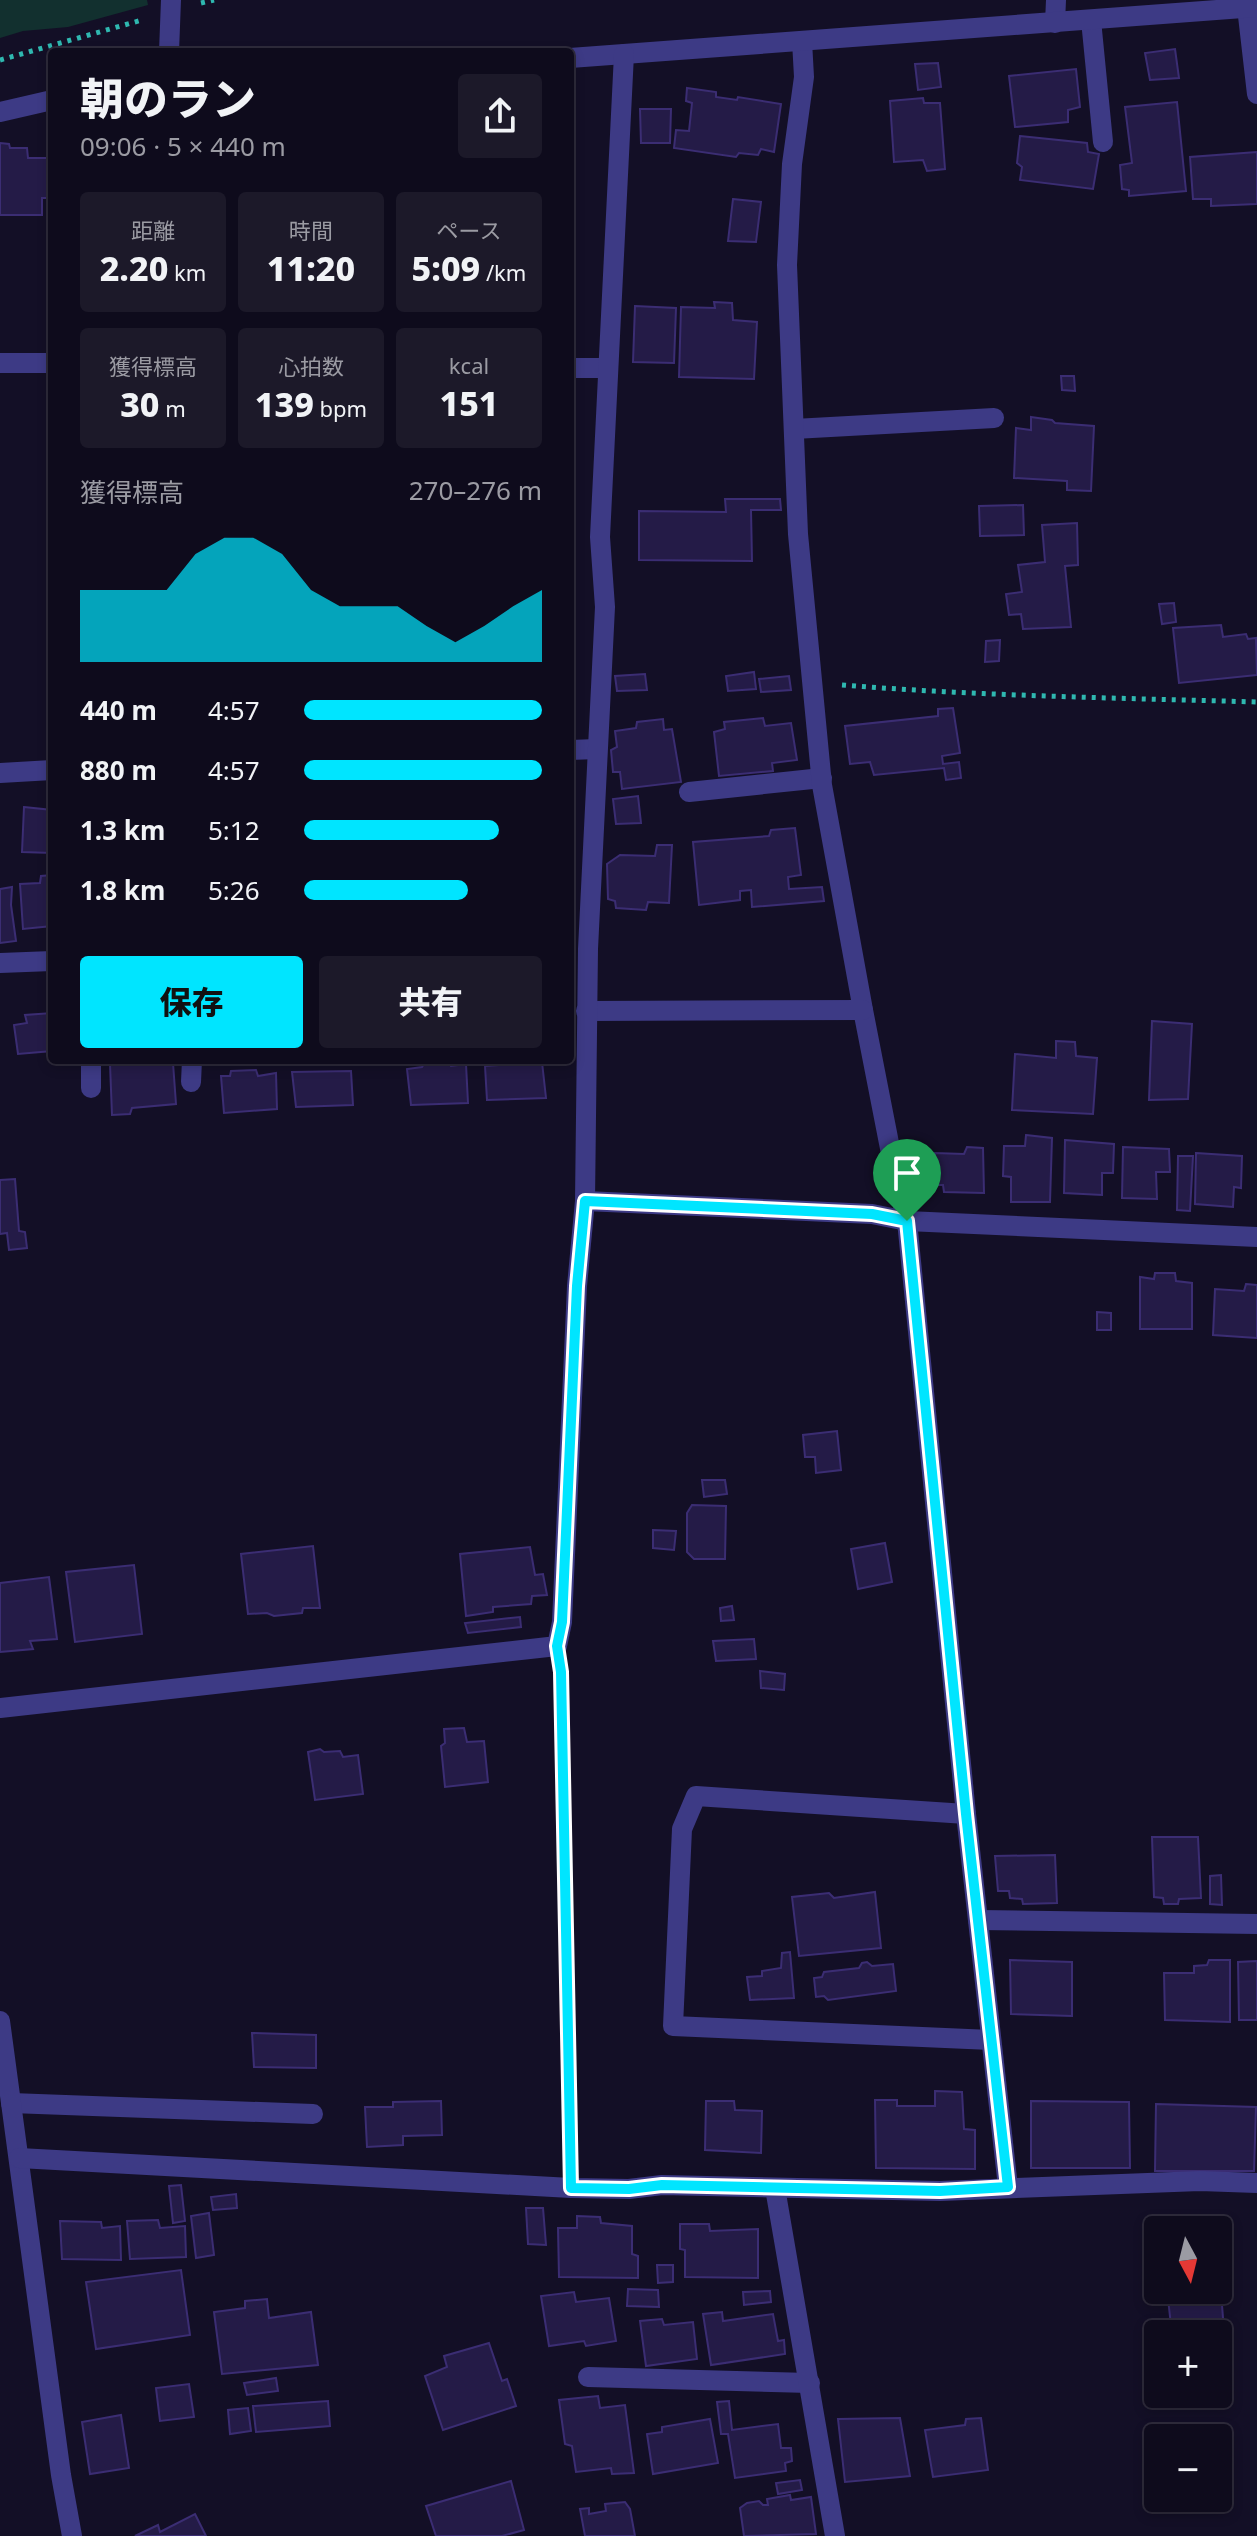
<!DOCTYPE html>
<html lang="ja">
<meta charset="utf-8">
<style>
:root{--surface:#0e0b1c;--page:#1c1929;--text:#f1f3f6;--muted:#9b9ba3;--line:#2e2b3b;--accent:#00e5ff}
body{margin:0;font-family:"Noto Sans","Noto Sans JP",sans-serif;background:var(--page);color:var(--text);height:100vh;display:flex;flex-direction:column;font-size:30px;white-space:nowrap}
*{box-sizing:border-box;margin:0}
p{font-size:26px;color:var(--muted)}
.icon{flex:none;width:44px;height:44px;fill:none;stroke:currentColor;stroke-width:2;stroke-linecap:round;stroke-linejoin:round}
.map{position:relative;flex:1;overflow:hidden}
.panel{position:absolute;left:48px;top:48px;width:526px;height:1016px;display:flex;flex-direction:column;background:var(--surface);border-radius:8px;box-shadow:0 4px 12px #0003,0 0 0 2px var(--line)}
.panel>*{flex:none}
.needle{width:52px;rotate:173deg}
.buttons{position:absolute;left:1144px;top:2216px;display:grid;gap:16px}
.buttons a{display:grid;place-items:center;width:88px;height:88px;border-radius:8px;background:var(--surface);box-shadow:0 4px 12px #0003,0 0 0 2px var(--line);font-size:40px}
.pin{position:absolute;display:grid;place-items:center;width:68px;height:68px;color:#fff;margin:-82px -34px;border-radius:50% 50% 50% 0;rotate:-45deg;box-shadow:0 0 8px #0007}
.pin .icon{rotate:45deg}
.round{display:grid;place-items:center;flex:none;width:84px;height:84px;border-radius:8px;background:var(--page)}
.overview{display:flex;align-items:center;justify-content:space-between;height:136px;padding:0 32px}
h1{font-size:44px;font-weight:800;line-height:60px}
.figures{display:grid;grid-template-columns:repeat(3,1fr);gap:12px;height:136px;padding:8px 32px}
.figures div{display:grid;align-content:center;border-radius:8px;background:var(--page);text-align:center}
.figures b{font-size:34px;font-weight:800}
.figures small{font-size:22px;font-weight:400}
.figures p{font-size:22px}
.chart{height:224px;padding:16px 32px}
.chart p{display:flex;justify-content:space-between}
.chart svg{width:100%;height:144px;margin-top:8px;fill:var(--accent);opacity:.7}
.primary-button{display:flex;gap:16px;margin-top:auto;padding:16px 32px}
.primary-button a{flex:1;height:92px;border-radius:8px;background:var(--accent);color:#111;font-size:32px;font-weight:800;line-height:92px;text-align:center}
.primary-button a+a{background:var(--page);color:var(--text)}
ul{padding:0 32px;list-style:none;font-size:26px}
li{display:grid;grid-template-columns:128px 96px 1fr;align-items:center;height:60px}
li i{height:20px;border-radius:10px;background:var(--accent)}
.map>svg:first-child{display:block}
.green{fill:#12302f}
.building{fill:#241b47;stroke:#3b2d73;stroke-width:2}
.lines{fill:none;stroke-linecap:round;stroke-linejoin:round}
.path{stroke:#2fb8b0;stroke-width:5;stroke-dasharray:4 6;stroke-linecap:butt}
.service{stroke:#3d3a85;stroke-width:20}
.minor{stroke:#3d3a85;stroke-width:20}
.tertiary{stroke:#3d3a85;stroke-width:20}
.route-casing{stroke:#fff;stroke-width:16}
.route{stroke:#00e5ff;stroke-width:10}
</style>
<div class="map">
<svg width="1257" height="2536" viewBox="0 0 1257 2536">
<rect width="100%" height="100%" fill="#130f26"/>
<path class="green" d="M0 0H147L148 5 68 27 23 31 0 38Z"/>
<g class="building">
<path d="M1175 49 1179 78 1150 80 1145 53Z"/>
<path d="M938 63 941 87 918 90 915 64Z"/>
<path d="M1076 69 1080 107 1068 110V122L1015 127 1009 76Z"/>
<path d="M687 88 716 92V97L737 100 738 97 781 104 774 152 761 149 758 155 739 153 736 157 674 148 676 130 689 131 692 103 686 101Z"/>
<path d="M923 98 924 103H940L945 169 927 171 923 160 894 162 890 101Z"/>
<path d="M1177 102 1186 191 1129 196V190L1122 189 1120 165 1132 163 1125 107Z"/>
<path d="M640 109H671L670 143H641Z"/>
<path d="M1020 136 1087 143 1088 152 1099 154 1093 189 1020 180 1022 167 1017 163Z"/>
<path d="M0 143 9 144 10 148H27L28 158H52V198H42V215H0Z"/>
<path d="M1257 152V204L1211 206V199H1193L1190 157Z"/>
<path d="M733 199 761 202 756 242 728 241Z"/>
<path d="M714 302 732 303 733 320 757 322 754 379 679 377 681 307 715 308Z"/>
<path d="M635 306 676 308 674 363 633 362Z"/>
<path d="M1061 376H1074L1075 391 1062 390Z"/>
<path d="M1031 417 1052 420 1055 423 1094 426 1091 491 1067 490V481L1014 478 1016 428 1031 430Z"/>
<path d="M725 499H780L781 510H751L752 561 639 560V511L726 512Z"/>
<path d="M1023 505 1024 535 980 536 979 506Z"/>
<path d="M1077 523 1078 565 1065 566 1071 627 1023 629 1021 614 1009 615 1006 594 1022 592 1018 565 1045 562 1042 525Z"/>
<path d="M1174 603 1176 622 1162 624 1159 604Z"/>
<path d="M1221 625 1223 637 1246 634 1248 639 1256 638 1257 675 1179 683 1173 628Z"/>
<path d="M1000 640 999 661 985 662 986 641Z"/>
<path d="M754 672 756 689 728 691 726 676Z"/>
<path d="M645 674 647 690 617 691 615 676Z"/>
<path d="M789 676 791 690 761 692 759 679Z"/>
<path d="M953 708 960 753 942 756 943 764 959 762 961 778 946 780 944 768 874 775 870 762 850 764 845 726 938 716V709Z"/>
<path d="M763 718 765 726 791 723 797 760 772 763 773 771 719 776 714 732 725 729 724 722Z"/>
<path d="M663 719 664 730 672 729 681 782 622 789 620 772H613L611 750 617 747 615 731 636 728 637 722Z"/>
<path d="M638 796 641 823 616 824 613 799Z"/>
<path d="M24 807 52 810V853L22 852Z"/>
<path d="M795 828 801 875 788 877 789 889 822 887 824 901 752 907 751 890 740 891V900L699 905 693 842 769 836 771 830Z"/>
<path d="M657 845H672L669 903 648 902 646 910 616 908 615 901 608 899 607 864 620 855 655 856Z"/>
<path d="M52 875V926L23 929 20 884 40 883 41 876Z"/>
<path d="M12 887 11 905 16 941 0 943V889Z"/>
<path d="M52 1013V1051L18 1054 14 1025 27 1023 25 1015Z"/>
<path d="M1152 1021 1192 1024 1188 1099 1149 1100Z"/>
<path d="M1056 1041 1075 1042 1076 1056 1097 1058 1093 1114 1012 1110 1015 1054 1056 1058Z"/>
<path d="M117 1060H161V1064L173 1063 176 1104 132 1108 130 1114 112 1115 110 1064 118 1063Z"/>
<path d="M448 1060 451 1066 466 1064 468 1103 411 1105 407 1069 422 1067 425 1062Z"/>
<path d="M542 1062 546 1098 487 1100 485 1066Z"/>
<path d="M256 1070 258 1076 276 1073 277 1109 224 1113 221 1076H230L231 1071Z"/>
<path d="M351 1071 353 1105 296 1107 292 1072Z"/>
<path d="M1026 1135 1052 1138 1050 1202H1011V1177L1003 1176 1004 1146H1025Z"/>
<path d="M1065 1140 1114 1144 1113 1173H1102V1195L1064 1193Z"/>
<path d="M967 1147 983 1148 984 1193 944 1192 943 1185H928L927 1174 936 1173 935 1153 964 1154Z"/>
<path d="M1123 1147 1169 1149 1170 1172H1156L1157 1199 1122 1198Z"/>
<path d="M1196 1153 1242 1156 1241 1188 1234 1187 1233 1207 1195 1204Z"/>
<path d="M1178 1156H1193L1190 1211 1177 1210Z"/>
<path d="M15 1179 19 1231 25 1232 27 1248 9 1250 7 1233 0 1234V1180Z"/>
<path d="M1155 1273H1175L1176 1281 1192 1283V1329H1140V1277L1154 1279Z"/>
<path d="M1246 1284 1257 1285V1338L1213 1335 1215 1289 1244 1291Z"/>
<path d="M1097 1312 1111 1313V1330H1097Z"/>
<path d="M837 1431 841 1470 816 1473 815 1457H805L803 1435Z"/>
<path d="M702 1480H725L727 1494 704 1497Z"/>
<path d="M692 1505 726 1506 725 1559H694L687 1552V1513Z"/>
<path d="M653 1530 676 1531 674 1550 653 1548Z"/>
<path d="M885 1543 892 1582 858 1589 851 1549Z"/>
<path d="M313 1546 320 1608H303L302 1613 274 1616 267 1613 248 1614 241 1554Z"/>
<path d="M530 1547 535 1575 543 1574 547 1595 532 1596 531 1604 493 1607V1612L466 1616 460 1554Z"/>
<path d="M134 1565 142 1634 75 1642 66 1572Z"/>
<path d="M49 1577 57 1639 30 1641 33 1649 0 1652V1583Z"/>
<path d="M732 1606 734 1620 721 1621 720 1608Z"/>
<path d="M520 1617 521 1627 468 1633 465 1623Z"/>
<path d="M754 1639 756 1659 716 1661 713 1641Z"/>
<path d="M760 1671 785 1674 784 1690 761 1688Z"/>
<path d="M464 1728 467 1742 484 1741 488 1782 445 1787 441 1746 445 1743 444 1729Z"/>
<path d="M320 1749 324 1752 340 1751 343 1757 358 1755 363 1794 315 1800 308 1752Z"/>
<path d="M1152 1837H1198L1201 1898 1179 1899 1178 1904H1164L1163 1898 1154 1897Z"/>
<path d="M1055 1855 1057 1903 1023 1904 1022 1899 1010 1898 1009 1891H998L995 1856Z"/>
<path d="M1221 1875 1222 1905 1210 1904V1876Z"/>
<path d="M875 1892 881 1948 799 1956 792 1897 829 1893 834 1898Z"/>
<path d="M790 1952 794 1998 750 2000 747 1977 762 1976V1971L781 1968 782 1953Z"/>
<path d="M1010 1960 1072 1962V2016L1011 2014Z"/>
<path d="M1209 1960H1230V2022L1165 2020 1164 1973H1194V1966L1207 1965Z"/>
<path d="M1257 1961V2020H1239L1238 1962Z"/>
<path d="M867 1962 872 1966 893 1964 896 1991 828 2000 824 1996 816 1997 814 1978 822 1977 824 1972 859 1968 862 1963Z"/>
<path d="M252 2033 316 2035V2068L254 2067Z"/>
<path d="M935 2091 962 2092 964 2129 975 2130V2169L876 2168 875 2100H897V2106H935Z"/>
<path d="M441 2101 442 2135 403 2136V2145L367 2147 365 2107H393V2102Z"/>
<path d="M706 2101H734L735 2110 762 2111 761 2153 705 2150Z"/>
<path d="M1031 2101 1129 2102 1130 2168H1031Z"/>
<path d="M1156 2104 1256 2107 1254 2171H1155Z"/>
<path d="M181 2185 185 2221 173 2223 169 2186Z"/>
<path d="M236 2194 237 2208 213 2210 211 2197Z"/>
<path d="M526 2208H543L546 2245 528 2244Z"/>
<path d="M209 2213 214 2255 196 2258 191 2216Z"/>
<path d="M577 2216 600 2217 601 2223 632 2226V2254L638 2256V2278L559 2277 558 2228H577Z"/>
<path d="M158 2220 160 2228 185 2226 186 2257 130 2259 127 2221Z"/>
<path d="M60 2221 101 2222 102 2228 120 2226 121 2260 62 2259Z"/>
<path d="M680 2224H709L710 2231 758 2229V2278L685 2277V2250L680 2249Z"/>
<path d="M657 2265H673V2282L658 2283Z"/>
<path d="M181 2270 190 2335 96 2349 86 2282Z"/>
<path d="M1218 2280H1220L1225 2343H1218V2334H1172L1167 2290H1218Z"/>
<path d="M628 2289 658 2290 659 2307 627 2306Z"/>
<path d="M770 2291 771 2302 744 2305 743 2292Z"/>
<path d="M574 2292 576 2302 609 2298 616 2341 586 2346 584 2341 549 2346 541 2296Z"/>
<path d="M267 2299 269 2318 311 2312 318 2365 222 2374 214 2312 245 2308V2301Z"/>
<path d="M722 2312 723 2321 773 2314 778 2341 784 2340 785 2354 711 2365 703 2314Z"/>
<path d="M662 2319 664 2325 693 2322 697 2359 646 2366 640 2321Z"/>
<path d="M489 2343 502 2381 507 2379 516 2406 443 2430 425 2376 447 2367 444 2356Z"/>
<path d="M276 2378 278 2391 247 2395 244 2383Z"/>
<path d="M189 2384 194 2417 160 2421 156 2388Z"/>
<path d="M598 2396 600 2408 625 2405 634 2473 612 2474 611 2468 576 2472 572 2446 565 2444 559 2400Z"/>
<path d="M328 2401 330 2426 256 2432 253 2406Z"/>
<path d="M729 2401 732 2430 778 2424 781 2448H791L792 2461 785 2463 786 2471 735 2478 728 2434H721L717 2402Z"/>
<path d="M248 2408 251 2431 230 2434 228 2410Z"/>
<path d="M121 2415 129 2468 90 2474 82 2422Z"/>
<path d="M900 2418 910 2476 845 2482 838 2419Z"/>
<path d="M981 2418 988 2470 933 2477 925 2430 965 2425 966 2419Z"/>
<path d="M710 2419 718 2463 653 2474 647 2434 662 2432V2427Z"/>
<path d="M800 2480 802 2490 778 2494 776 2483Z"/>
<path d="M511 2481 524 2530 502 2536H436L426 2506Z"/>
<path d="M790 2495 791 2500 811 2497 816 2534 744 2536 740 2508 747 2503 759 2501 763 2505H768L767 2499Z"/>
<path d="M625 2502 630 2509 635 2536H585L580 2509 589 2508V2514L606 2511 605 2504Z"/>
<path d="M195 2514 206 2536H135L158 2525 160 2532Z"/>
</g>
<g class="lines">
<g class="path">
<path d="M201 3 214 0"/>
<path d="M0 60 142 20"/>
<path d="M842 685C980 696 1119 698 1257 702"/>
<path d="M561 1673 570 2159"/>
</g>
<g class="service">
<path d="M1247 7 1257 94"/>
<path d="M1091 20 1103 142"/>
<path d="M794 429 994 418"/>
<path d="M689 792 822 778"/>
<path d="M191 1082 192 1060"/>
<path d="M91 1088V1060"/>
<path d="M11 2103 313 2114"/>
<path d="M588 2377 810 2383"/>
</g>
<g class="minor">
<path d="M1055 23 1056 0"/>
<path d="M802 41 804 77 792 164 787 265 798 534 822 785 863 1010 896 1179 907 1221 966 1814 1008 2187"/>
<path d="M570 58 1257 7"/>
<path d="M0 112 52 100"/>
<path d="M0 363H52"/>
<path d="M570 368H607"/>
<path d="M570 750 597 749"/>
<path d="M0 773 52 770"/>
<path d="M0 963 52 961"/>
<path d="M586 1011 863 1010"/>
<path d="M585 1201 872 1214 907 1221 1257 1237"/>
<path d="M0 1708 557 1646 562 1622 577 1286 585 1201 588 949 605 607 600 537 624 54"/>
<path d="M966 1814 696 1796 682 1829 673 2026 991 2040"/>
<path d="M978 1920 1257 1924"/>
<path d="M0 2021 61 2475 72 2536"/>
<path d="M19 2158 571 2188 629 2189 662 2185 940 2191 1200 2181 1257 2183"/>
<path d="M775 2188 835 2536"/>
</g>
<path class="tertiary" d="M169 52 171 0"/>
</g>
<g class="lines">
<defs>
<path id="route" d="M585 1201 872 1214 907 1221 966 1814 1008 2187 940 2191 662 2185 629 2189 571 2188 561 1672 557 1646 562 1622 577 1286Z"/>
</defs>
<use href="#route" class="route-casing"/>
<use href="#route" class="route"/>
</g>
</svg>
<div class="buttons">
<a><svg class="needle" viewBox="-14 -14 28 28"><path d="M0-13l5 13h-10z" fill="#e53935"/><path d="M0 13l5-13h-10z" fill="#9b9ba3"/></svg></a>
<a>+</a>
<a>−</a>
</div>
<div class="pin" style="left:907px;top:1221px;background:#1e9e55"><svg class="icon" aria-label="arrive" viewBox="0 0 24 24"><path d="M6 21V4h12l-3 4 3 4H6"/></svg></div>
<section class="panel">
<div class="overview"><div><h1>朝のラン</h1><p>09:06 · 5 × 440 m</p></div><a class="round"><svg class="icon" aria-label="share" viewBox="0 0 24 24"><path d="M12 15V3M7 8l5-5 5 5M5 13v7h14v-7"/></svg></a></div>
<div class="figures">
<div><p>距離</p><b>2.20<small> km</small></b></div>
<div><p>時間</p><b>11:20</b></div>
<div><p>ペース</p><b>5:09<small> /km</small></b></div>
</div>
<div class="figures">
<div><p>獲得標高</p><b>30<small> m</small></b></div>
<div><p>心拍数</p><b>139<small> bpm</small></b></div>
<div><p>kcal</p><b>151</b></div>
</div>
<div class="chart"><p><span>獲得標高</span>270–276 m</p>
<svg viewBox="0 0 160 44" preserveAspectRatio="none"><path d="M0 44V22L10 22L20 22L30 22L40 11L50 6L60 6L70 11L80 22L90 27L100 27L110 27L120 33L130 38L140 33L150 27L160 22V44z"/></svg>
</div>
<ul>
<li><b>440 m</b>4:57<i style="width:100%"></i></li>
<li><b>880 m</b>4:57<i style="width:100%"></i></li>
<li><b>1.3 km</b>5:12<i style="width:82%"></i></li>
<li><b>1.8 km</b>5:26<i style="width:69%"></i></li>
</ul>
<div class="primary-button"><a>保存</a><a>共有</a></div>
</section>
</div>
